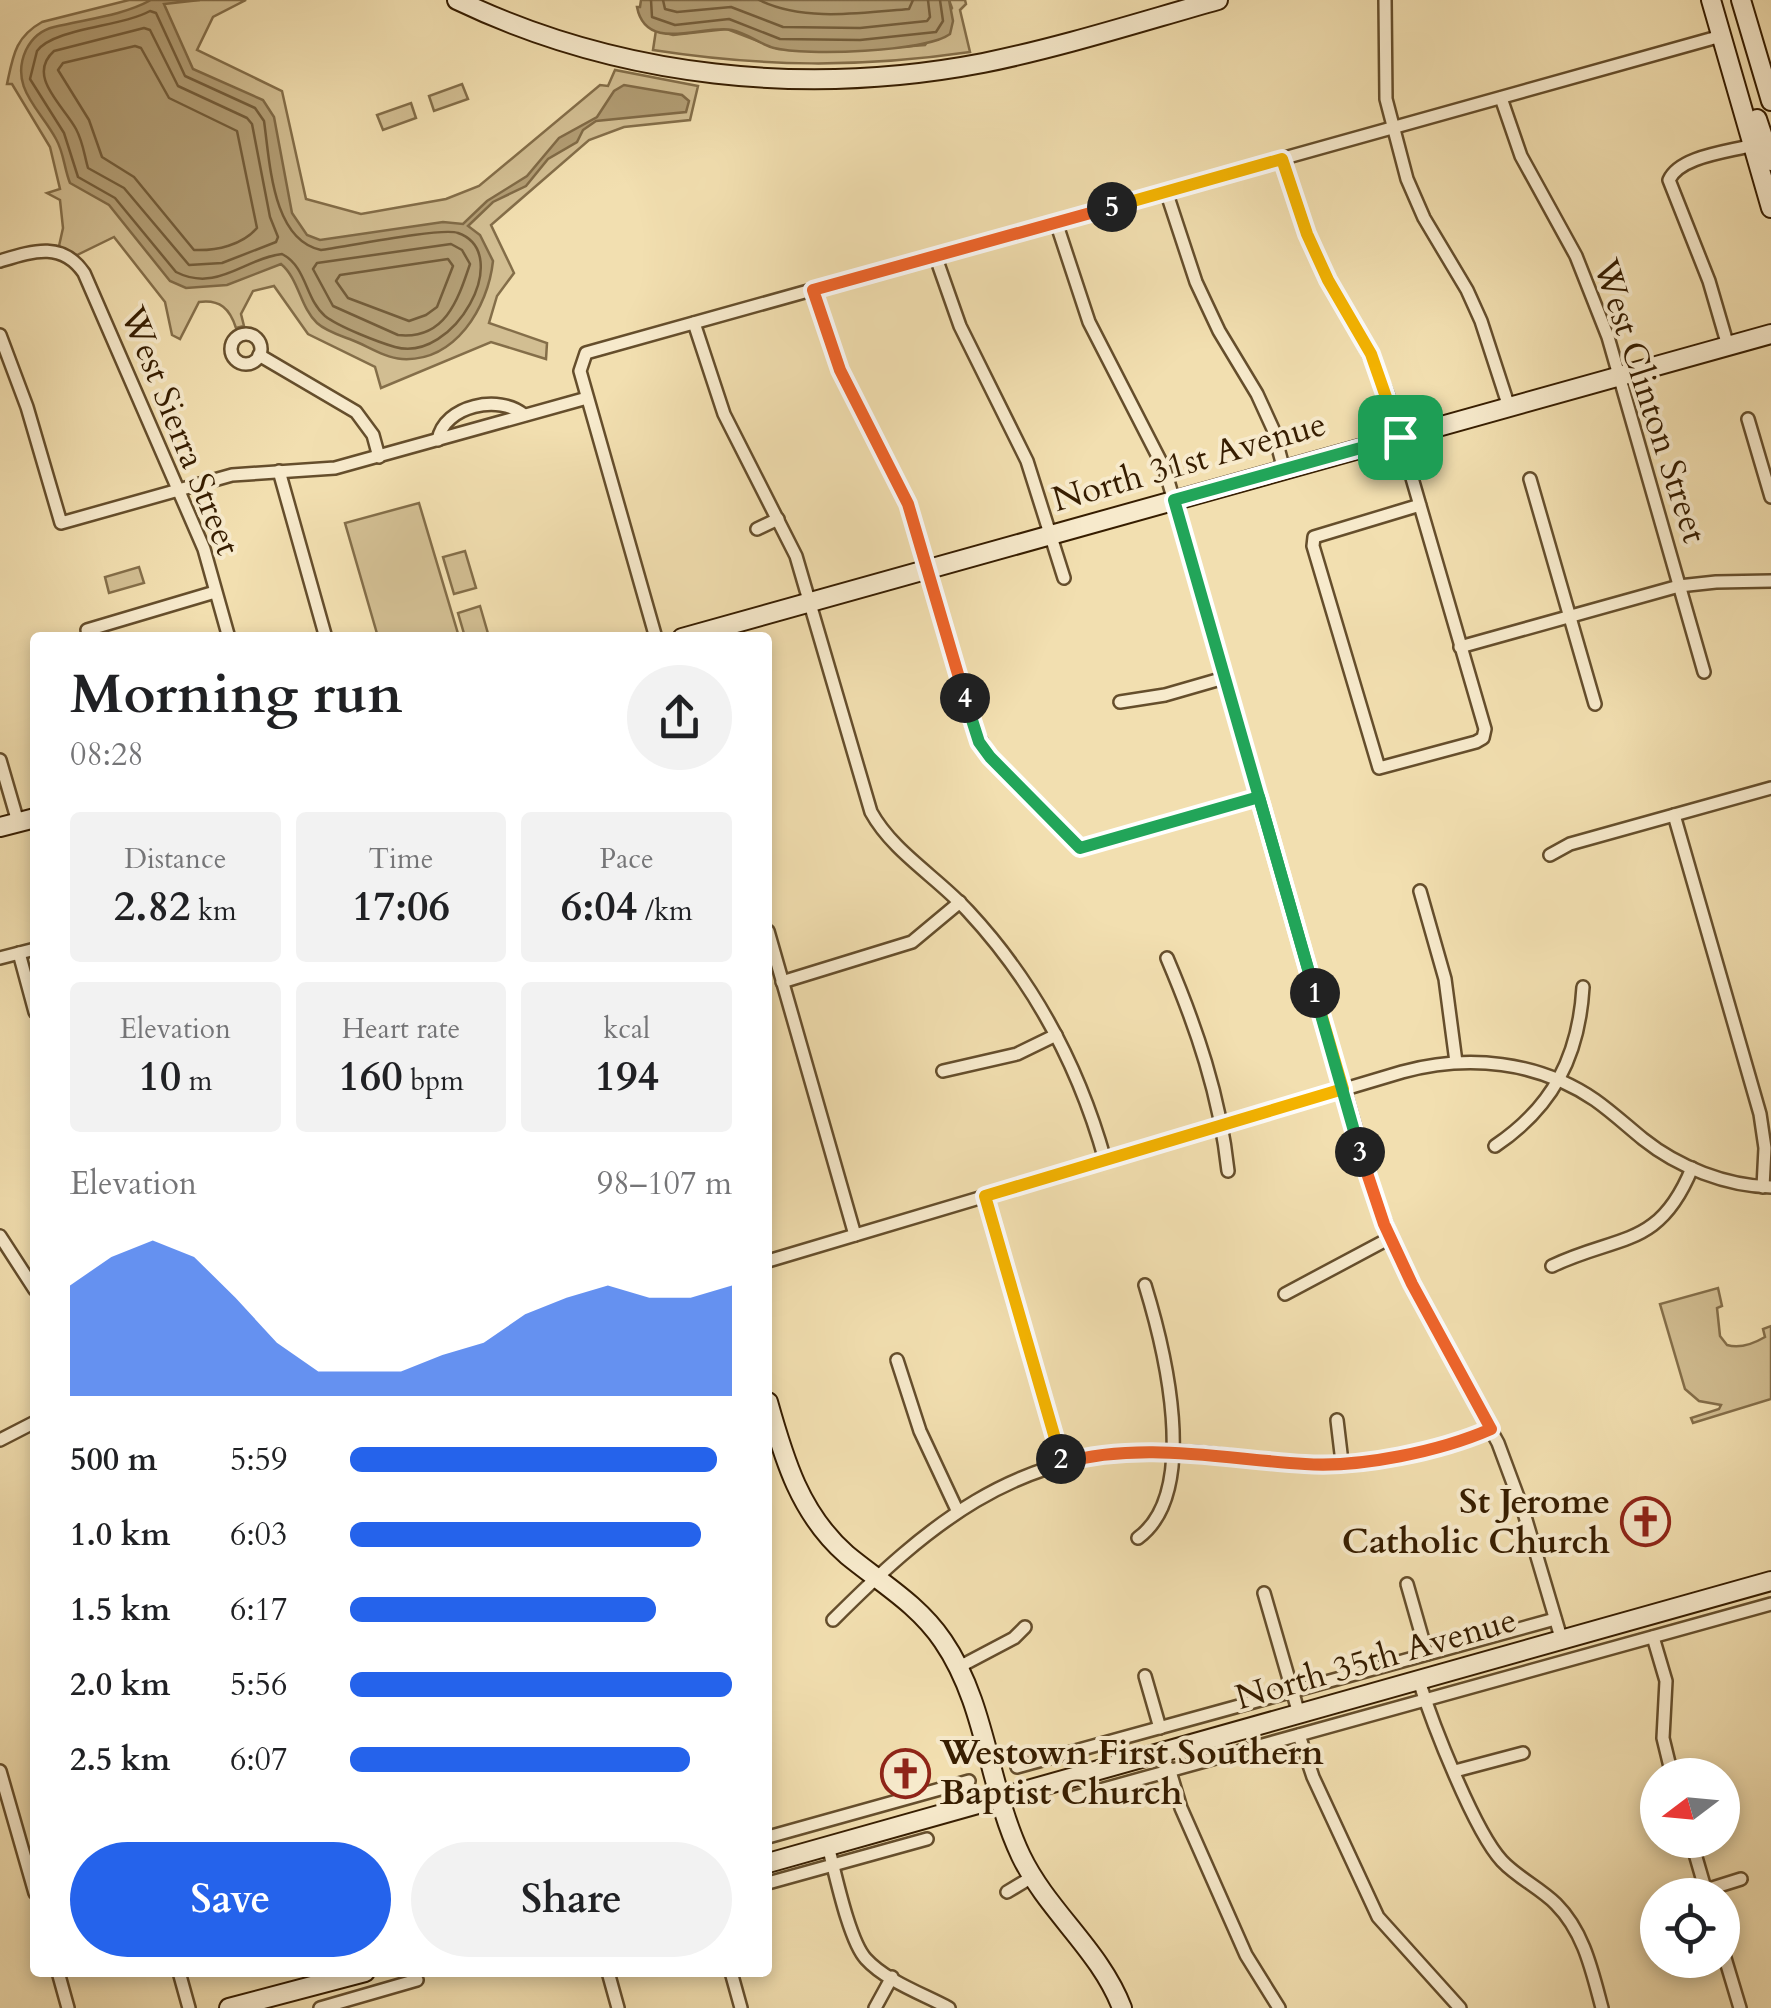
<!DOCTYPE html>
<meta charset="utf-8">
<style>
:root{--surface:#fff;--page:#f2f2f2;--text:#202124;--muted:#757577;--accent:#2563eb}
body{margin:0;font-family:Cardo,serif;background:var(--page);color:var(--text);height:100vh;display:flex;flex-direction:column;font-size:38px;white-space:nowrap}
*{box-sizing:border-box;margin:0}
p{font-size:32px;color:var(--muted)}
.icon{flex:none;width:55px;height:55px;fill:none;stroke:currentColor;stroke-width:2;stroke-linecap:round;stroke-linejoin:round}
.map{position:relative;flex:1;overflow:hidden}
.panel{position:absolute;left:30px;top:632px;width:742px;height:1345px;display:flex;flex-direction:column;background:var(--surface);border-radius:10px;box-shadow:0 5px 15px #0003}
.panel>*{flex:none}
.needle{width:65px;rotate:254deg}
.tools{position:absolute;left:1640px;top:1758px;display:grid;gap:20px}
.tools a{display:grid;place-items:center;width:100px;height:100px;border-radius:50%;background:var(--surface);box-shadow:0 5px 15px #0003;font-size:50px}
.pin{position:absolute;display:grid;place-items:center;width:85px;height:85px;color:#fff;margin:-42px;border-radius:20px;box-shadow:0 5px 15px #0006}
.km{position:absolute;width:50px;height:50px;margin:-25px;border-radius:50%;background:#222;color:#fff;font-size:28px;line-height:50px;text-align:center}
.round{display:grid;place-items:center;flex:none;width:105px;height:105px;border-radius:52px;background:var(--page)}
.summary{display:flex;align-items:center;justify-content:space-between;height:170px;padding:0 40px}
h1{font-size:55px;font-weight:800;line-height:75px}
.figures{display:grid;grid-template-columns:repeat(3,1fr);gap:15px;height:170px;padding:10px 40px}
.figures div{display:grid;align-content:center;border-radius:10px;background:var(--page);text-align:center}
.figures b{font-size:42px;font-weight:800}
.figures small{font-size:28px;font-weight:400}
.figures p{font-size:28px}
.chart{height:280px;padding:20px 40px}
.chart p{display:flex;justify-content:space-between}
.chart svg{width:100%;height:180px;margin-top:10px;fill:var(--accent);opacity:.7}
.button{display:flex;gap:20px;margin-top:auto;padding:20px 40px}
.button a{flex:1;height:115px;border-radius:60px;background:var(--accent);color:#fff;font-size:40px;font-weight:800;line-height:115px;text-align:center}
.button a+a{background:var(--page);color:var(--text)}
ul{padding:0 40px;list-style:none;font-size:32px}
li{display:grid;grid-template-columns:160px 120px 1fr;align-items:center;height:75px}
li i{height:25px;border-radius:12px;background:var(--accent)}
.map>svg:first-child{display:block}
.green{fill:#d2be92;stroke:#846e49;stroke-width:2.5}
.water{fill:#b29d74;stroke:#806a46;stroke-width:2.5}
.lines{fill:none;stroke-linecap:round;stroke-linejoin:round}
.shore{stroke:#745d3a;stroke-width:2.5}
.street-casing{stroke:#654e2c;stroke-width:16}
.secondary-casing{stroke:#361d00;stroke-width:22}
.street{stroke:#f7eacc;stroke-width:11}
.secondary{stroke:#f7eacc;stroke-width:18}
.split-1-casing{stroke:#fff;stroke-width:20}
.split-2-casing{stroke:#fff;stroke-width:20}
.split-3-casing{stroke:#fff;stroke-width:20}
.split-4-casing{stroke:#fff;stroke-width:20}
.split-5-casing{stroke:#fff;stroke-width:20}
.split-6-casing{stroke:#fff;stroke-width:20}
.split-1{stroke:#22a559;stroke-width:12}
.split-2{stroke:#f5b400;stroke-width:12}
.split-3{stroke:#f0652b;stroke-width:12}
.split-4{stroke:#22a559;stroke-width:12}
.split-5{stroke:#f0652b;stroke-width:12}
.split-6{stroke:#f5b400;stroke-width:12}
.labels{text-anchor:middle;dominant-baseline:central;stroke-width:8;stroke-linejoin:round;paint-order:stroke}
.street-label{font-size:35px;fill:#361d00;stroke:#f7eacc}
.poi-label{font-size:35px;font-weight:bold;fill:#361d00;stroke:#f7eacc;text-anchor:end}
</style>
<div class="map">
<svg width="1771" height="2008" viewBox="0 0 1771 2008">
<rect width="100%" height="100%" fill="#f2dfb0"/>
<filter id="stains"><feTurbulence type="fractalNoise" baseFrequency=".002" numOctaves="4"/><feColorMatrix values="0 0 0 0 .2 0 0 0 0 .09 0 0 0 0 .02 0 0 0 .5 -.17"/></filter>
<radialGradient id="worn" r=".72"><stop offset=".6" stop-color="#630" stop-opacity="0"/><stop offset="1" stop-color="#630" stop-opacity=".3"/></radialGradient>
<g class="green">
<path d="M129 0H246L213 17 197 50 282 91 306 199 361 214 446 199 479 186 600 85 608 86 615 70 698 86 690 120 624 127 589 140 491 225 514 273 497 296 489 323 547 343 546 359 491 342 381 388 375 367 308 334 274 286 253 291 241 314 244 326 236 328C230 309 220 299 199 302L180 339 172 335 165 302 114 237 77 255 59 246 63 228 60 200 47 193 60 189 50 147 12 84H7C13 56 15 37 42 22Z"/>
<path d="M949 0H965L966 4 960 10 970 52C860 68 763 67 653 50L656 30 673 35 727 29 778 49 860 50 925 45 952 8Z"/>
<path d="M462 84 468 99 434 111 429 96Z"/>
<path d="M411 103 416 118 383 130 377 115Z"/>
<path d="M419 503 459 637H378L345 523Z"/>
<path d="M465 551 476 588 454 594 443 557Z"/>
<path d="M139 567 144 583 109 593 105 577Z"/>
<path d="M480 606 489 637H465L458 613Z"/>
<path d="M1718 1288 1722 1306 1717 1308 1720 1336 1727 1345C1740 1349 1753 1344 1765 1337L1763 1329 1771 1326V1399L1693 1423 1691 1418 1719 1409 1721 1405 1699 1401 1685 1389 1660 1304Z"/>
</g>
<g class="water">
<path d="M151 0H200L164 4 193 69 263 100 274 117 292 213 307 235 320 240 443 222 463 224 487 201 527 176 559 138 597 117 614 91 624 85 682 95 689 101 686 112 596 121 583 130 577 142 548 159 526 186 493 202 468 226 480 235 493 261C488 308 455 362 402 359 387 358 372 349 359 343 346 337 328 333 317 323 300 307 299 279 281 264L227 285 186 288 170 281 109 205 70 183C64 168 64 153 56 139 40 109 9 87 26 50 32 38 41 30 54 27 86 19 122 16 151 0Z"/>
<path d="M641 0H949L953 21 950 34C926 52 805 56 774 48 759 44 747 33 732 30 703 24 646 54 637 7H640Z"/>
</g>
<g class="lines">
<g class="shore">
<path d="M651 0 652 17 675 25 729 19 780 39 860 40 936 32 943 21 940 0"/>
<path d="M663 0 665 9 677 12 731 7 783 27 860 28 927 21 930 17 928 0"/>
<path d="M759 0C803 22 861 13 909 9L913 0"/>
<path d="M150 11 156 13 185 76 255 108 264 121C270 162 272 240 321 250 344 247 442 227 458 233 515 253 454 364 395 347 378 342 339 327 325 316 305 299 307 267 282 254 245 258 217 293 176 272L115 198 78 177 64 133 30 79 37 51C54 28 121 27 150 11Z"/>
<path d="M144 28 150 30 178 86 247 118 252 124 270 217 278 237 276 242 222 263 189 265 124 188 88 168C84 154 83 142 76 129 63 105 26 76 54 51Z"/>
<path d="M135 46 141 48 169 98 237 131 257 228C242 245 217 251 194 250L134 177 102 157 89 120 58 70 63 63Z"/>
<path d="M451 244 462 250 470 264C458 300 445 340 398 335L333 306 313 269 317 263Z"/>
<path d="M448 259 453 266 437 307 426 315 409 321 348 298 336 281 340 275Z"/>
</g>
<defs>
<g id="street">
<path d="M1385 0 1386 99 1407 179 1424 218 1467 290 1481 321 1509 407"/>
<path d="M1501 98 1521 156 1576 256 1608 337 1704 672"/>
<path d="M1283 159C1295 199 1307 237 1326 275 1348 318 1372 353 1389 399L1485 729 1483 738 1476 742 1379 768 1313 546 1314 537 1420 505"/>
<path d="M1166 191 1196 282 1219 331 1257 394 1273 429 1284 470"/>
<path d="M1056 222 1089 322 1165 470 1376 1200 1411 1285 1498 1443 1524 1513 1562 1641"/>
<path d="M935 255 960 326 1027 461 1064 578"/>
<path d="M0 261C33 251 62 241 84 273L204 549 229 638"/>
<path d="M813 290 840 371 908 504 972 725 990 757 1081 848 1259 797"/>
<path d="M694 323 724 414 796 556 871 812C893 852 937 877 968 911 1034 982 1079 1067 1105 1160"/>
<circle cx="246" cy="349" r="15"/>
<path d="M0 335 27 407 61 523 232 475 335 468 587 398"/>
<path d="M1728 346 1709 281 1669 180C1680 156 1728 152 1753 145"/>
<path d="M259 355 356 412 373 435 379 457"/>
<path d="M1748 419 1771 497"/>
<path d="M438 440C444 405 500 394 524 415"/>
<path d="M279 471 326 638"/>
<path d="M1530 479 1595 704"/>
<path d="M757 529 778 519"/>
<path d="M89 638 87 630 215 592"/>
<path d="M656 638 580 371 586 353 1721 36"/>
<path d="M1460 647 1679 586 1716 582 1771 581"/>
<path d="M1120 702 1165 695 1224 678"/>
<path d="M0 760 18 822"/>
<path d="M1674 815 1760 1114 1765 1148 1763 1187"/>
<path d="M1550 855 1570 844 1771 788"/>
<path d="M1420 891 1445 979 1456 1062"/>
<path d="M768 931 855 1235"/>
<path d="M19 953 35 1012"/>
<path d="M0 958 35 949"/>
<path d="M1167 958C1196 1026 1220 1096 1228 1171"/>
<path d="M782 982 912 942 960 902"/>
<path d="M943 1071 1017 1054 1056 1035"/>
<path d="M1495 1146C1553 1107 1579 1056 1583 987"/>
<path d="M985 1196 1062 1463"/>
<path d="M0 1236 35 1290"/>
<path d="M768 1261 1402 1072C1468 1054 1538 1061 1595 1100 1612 1112 1627 1126 1643 1139 1678 1167 1726 1186 1771 1187"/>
<path d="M1552 1266C1619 1234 1659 1249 1692 1168"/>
<path d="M1285 1294 1390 1238"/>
<path d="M897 1360 920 1431 957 1510"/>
<path d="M1337 1420 1342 1462"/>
<path d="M0 1440 35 1422"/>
<path d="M1138 1538C1201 1492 1164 1347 1145 1285"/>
<path d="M1407 1584 1427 1654"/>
<path d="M1264 1593 1299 1714"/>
<path d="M833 1620C927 1526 1013 1453 1153 1451 1203 1450 1255 1461 1305 1464 1360 1468 1441 1451 1491 1429"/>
<path d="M1653 1637 1666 1681 1663 1738 1672 1775"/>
<path d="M959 1667 1014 1638 1025 1627"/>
<path d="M1145 1676 1160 1728"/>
<path d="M1419 1681C1432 1722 1474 1831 1502 1861 1518 1878 1540 1888 1556 1904 1584 1932 1592 1971 1602 2008"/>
<path d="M1299 1735 1313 1777 1378 1917 1460 2008"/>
<path d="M1017 1767 1555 1619"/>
<path d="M1169 1768 1181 1808 1246 1955 1279 2008"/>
<path d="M0 1771 35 1893"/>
<path d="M1455 1771 1523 1753"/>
<path d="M1075 1797 1771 1604"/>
<path d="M768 1837 969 1781"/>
<path d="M1691 1840 1707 1895"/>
<path d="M828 1846C835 1872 849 1941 866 1959 886 1981 923 1994 949 2008"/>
<path d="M768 1883 927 1839"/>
<path d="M1706 1890 1741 1879"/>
<path d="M1007 1892 1032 1877"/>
<path d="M1722 1948 1740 2008"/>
<path d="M58 1972 68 2008"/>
<path d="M179 1972 189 2008"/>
<path d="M608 1972 618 2008"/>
<path d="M731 1972 741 2008"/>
<path d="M320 2008 417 1980"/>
<path d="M875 2008 892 1977"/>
</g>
<g id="secondary">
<path d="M457 0C620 78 806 97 983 63 1062 47 1140 22 1218 0"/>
<path d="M1711 0 1771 208"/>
<path d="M1741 0 1771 101"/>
<path d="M1757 119 1771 161"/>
<path d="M682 638 1771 334"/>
<path d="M0 827 35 818"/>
<path d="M768 1402C784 1459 800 1514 847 1555 881 1583 918 1604 943 1641 987 1705 988 1787 1021 1856 1048 1912 1100 1950 1122 2008"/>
<path d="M768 1863 1771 1581"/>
<path d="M229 2008 365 1972"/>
</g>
</defs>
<use href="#street" class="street-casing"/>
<use href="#secondary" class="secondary-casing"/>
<use href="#street" class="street"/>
<use href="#secondary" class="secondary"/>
</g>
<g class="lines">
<defs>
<path id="split-1" d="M1315 993 1174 500 1400 437"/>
<path id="split-2" d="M1061 1459 985 1196 1343 1089 1315 993"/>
<path id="split-3" d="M1061 1459 1062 1463C1142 1441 1223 1459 1305 1464 1360 1468 1441 1451 1491 1429L1412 1284 1384 1224 1360 1152"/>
<path id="split-4" d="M965 698 979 742 990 757 1080 848 1259 797 1360 1152"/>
<path id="split-5" d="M965 698 908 504 840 370 813 290 1112 207"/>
<path id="split-6" d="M1112 207 1282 159 1307 234 1328 280 1371 354 1400 437"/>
</defs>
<use href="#split-1" class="split-1-casing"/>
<use href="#split-2" class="split-2-casing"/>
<use href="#split-3" class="split-3-casing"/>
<use href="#split-4" class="split-4-casing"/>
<use href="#split-5" class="split-5-casing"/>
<use href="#split-6" class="split-6-casing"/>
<use href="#split-1" class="split-1"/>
<use href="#split-2" class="split-2"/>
<use href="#split-3" class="split-3"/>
<use href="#split-4" class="split-4"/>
<use href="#split-5" class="split-5"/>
<use href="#split-6" class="split-6"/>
</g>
<defs>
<symbol id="church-ring" viewBox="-11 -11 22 22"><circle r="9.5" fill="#f7eacc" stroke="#8f2418" stroke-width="1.5"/><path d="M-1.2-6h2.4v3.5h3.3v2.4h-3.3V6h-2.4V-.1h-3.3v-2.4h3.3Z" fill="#8f2418"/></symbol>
</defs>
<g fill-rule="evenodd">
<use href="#church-ring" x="1618" y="1494" width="55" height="55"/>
<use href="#church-ring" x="878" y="1746" width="55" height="55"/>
</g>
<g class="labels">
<g class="street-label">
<text transform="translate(1650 401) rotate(72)">West Clinton Street</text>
<text transform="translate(180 431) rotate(68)">West Sierra Street</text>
<text transform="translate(1189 462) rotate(-16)">North 31st Avenue</text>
<text transform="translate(1376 1659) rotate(-16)">North 35th Avenue</text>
</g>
<g class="poi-label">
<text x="1610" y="1502">St Jerome<tspan x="1610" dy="40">Catholic Church</tspan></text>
<text x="940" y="1753" text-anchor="start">Westown First Southern<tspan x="940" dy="40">Baptist Church</tspan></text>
</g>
</g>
<rect width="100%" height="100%" filter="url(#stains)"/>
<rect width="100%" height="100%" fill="url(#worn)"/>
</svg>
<div class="tools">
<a><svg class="needle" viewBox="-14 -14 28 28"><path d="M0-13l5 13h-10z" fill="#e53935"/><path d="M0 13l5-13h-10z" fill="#757577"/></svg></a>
<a><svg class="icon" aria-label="locate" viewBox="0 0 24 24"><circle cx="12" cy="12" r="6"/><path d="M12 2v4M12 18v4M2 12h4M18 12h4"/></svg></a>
</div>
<div class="pin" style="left:1400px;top:437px;background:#1e9e55"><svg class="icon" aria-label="arrive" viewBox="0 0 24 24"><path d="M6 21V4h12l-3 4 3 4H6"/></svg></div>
<b class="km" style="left:1315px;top:993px">1</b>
<b class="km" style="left:1061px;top:1459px">2</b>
<b class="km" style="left:1360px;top:1152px">3</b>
<b class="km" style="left:965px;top:698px">4</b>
<b class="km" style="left:1112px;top:207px">5</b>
<section class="panel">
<div class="summary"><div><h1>Morning run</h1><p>08:28</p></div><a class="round"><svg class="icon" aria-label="share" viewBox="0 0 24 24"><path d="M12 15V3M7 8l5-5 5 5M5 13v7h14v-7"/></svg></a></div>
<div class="figures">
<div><p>Distance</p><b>2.82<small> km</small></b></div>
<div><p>Time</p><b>17:06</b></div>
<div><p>Pace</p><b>6:04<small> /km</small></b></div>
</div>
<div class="figures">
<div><p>Elevation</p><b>10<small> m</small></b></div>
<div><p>Heart rate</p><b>160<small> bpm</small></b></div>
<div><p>kcal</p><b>194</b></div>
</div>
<div class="chart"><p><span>Elevation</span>98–107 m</p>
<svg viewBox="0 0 160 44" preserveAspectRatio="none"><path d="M0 44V17L10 10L20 6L30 10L40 20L50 31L60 38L70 38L80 38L90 34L100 31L110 24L120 20L130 17L140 20L150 20L160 17V44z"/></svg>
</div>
<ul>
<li><b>500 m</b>5:59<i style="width:96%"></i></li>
<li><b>1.0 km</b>6:03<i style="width:92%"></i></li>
<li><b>1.5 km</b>6:17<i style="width:80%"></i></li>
<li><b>2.0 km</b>5:56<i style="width:100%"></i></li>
<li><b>2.5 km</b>6:07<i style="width:89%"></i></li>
</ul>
<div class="button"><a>Save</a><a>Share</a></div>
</section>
</div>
